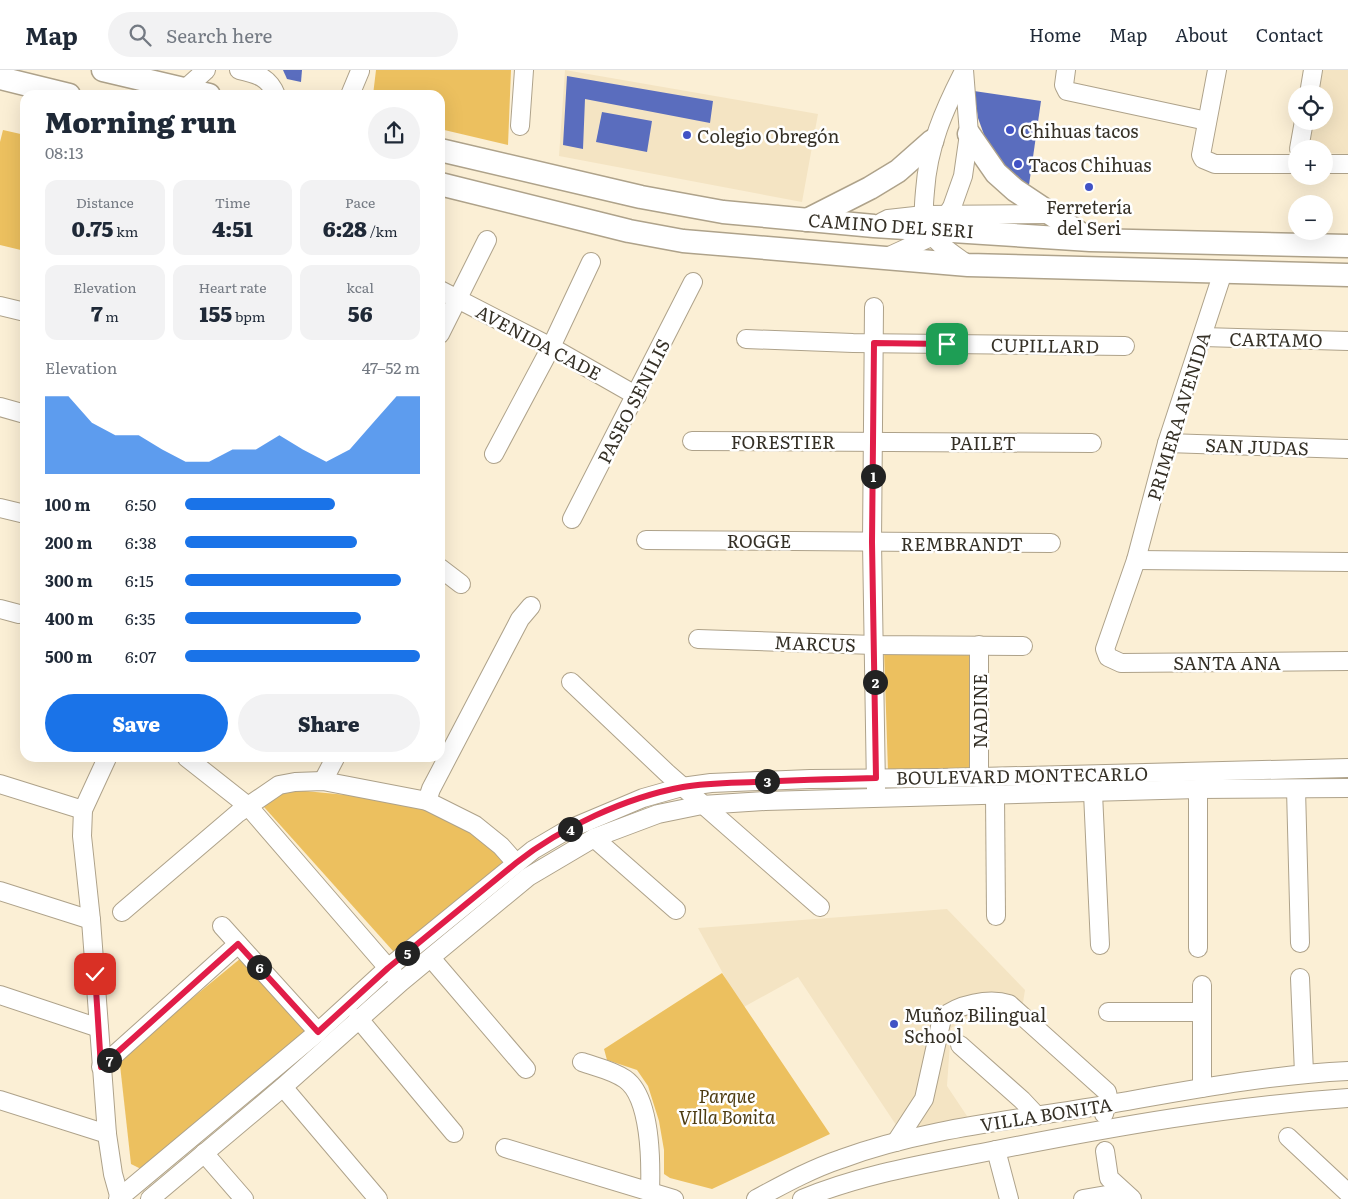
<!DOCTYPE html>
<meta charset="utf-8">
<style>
:root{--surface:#fff;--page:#f2f2f3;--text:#1f2937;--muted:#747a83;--line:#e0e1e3;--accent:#1a73e8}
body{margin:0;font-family:Literata,serif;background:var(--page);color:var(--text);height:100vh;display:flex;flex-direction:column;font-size:19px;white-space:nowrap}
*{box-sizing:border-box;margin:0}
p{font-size:16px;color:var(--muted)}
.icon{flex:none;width:28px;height:28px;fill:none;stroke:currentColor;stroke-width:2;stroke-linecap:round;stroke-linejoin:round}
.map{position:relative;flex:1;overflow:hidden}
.drawer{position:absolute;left:20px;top:20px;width:425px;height:672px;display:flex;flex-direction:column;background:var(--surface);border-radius:15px;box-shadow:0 5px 20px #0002}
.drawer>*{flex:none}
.buttons{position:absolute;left:1288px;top:15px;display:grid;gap:10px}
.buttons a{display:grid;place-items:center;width:45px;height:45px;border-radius:50%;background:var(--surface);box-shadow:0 5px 20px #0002;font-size:25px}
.pin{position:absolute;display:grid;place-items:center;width:42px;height:42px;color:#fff;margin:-21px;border-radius:10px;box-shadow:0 2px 8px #0006}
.km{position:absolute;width:25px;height:25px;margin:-12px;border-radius:50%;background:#222;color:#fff;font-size:14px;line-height:25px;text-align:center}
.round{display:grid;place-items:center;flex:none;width:52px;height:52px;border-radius:26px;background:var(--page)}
.headline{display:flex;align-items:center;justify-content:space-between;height:85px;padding:0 25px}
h1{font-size:28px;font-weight:800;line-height:38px}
.figures{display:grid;grid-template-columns:repeat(3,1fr);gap:8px;height:85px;padding:5px 25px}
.figures div{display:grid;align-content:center;border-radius:12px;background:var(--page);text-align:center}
.figures b{font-size:21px;font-weight:800}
.figures small{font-size:14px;font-weight:400}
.figures p{font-size:14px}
.chart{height:140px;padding:10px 25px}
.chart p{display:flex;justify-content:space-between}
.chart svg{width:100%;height:90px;margin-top:5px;fill:var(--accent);opacity:.7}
.button{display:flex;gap:10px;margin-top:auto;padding:10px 25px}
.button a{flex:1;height:58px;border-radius:30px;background:var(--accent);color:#fff;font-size:20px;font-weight:800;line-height:58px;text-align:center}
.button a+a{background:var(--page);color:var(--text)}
ul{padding:0 25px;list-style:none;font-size:16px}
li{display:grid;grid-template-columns:80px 60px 1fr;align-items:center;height:38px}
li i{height:12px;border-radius:6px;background:var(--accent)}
header{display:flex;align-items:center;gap:30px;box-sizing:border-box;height:70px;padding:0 25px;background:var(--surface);border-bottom:1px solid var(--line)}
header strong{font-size:24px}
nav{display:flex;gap:28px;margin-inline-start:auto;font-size:18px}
.search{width:350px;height:45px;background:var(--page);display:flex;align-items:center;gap:12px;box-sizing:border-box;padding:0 18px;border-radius:28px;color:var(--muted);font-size:19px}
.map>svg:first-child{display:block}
.built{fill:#f4e4c3}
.green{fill:#ecc05f}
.building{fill:#5a6dbe}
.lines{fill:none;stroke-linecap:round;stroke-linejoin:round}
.minor-casing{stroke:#aea28a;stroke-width:20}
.major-casing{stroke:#aea28a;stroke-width:25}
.minor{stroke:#fff;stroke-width:18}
.major{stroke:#fff;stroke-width:22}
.route-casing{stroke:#fff;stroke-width:10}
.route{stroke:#e11d48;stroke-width:6}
.poi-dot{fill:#4152c5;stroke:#fff;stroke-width:2}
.labels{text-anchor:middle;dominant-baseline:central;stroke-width:5;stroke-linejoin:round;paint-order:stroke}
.poi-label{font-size:18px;fill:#353026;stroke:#fff;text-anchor:start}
.street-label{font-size:18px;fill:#353026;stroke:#fff}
.park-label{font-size:18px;font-style:italic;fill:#4d3b10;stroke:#fff}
</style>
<header>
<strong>Map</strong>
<div class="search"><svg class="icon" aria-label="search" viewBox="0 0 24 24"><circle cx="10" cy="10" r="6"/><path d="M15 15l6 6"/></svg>Search here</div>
<nav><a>Home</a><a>Map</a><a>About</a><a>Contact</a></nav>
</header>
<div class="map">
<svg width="1348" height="1129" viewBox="0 0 1348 1129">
<rect width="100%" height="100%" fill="#fbefd5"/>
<g class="built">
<path d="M565 0 818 44 802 132 559 86Z"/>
<path d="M1323 0H1348V84L1324 83V79H1309L1314 51H1324V24H1319Z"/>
<path d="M947 839 1025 920 1022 939 966 949 951 958 947 1016 969 1049 900 1061 798 907 742 938 698 858Z"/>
</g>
<g class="green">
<path d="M376 0H511L508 75 440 59V25H373Z"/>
<path d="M3 60 25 65V181L0 175V72Z"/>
<path d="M884 580 970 582 974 700 888 701Z"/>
<path d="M295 720 398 730 470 756 504 783V798L403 881H393L264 737 267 727Z"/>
<path d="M241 888 310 956 308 966 143 1100 131 1094 120 995 122 986Z"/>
<path d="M722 903 830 1064 712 1119 670 1108 664 1104V1080L659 1051 648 1016 637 1000 607 990 604 979Z"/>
</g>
<g class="building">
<path d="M283 0H302L301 12 287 9Z"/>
<path d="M567 6 713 31 710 53 585 29 583 79 563 75Z"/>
<path d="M974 21 1041 31 1028 122 1016 116 987 73 978 48Z"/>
<path d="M602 42 652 51 647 82 596 72Z"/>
</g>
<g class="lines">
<defs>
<g id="minor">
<path d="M239 0C257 4 269 7 276 25"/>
<path d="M1066 0 1064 15 1067 21 1207 51"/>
<path d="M1217 0 1201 85 1203 89 1215 94H1296"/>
<path d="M964 1C944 40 928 76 925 121 924 133 922 148 928 159 936 174 955 185 968 195"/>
<path d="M185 19 206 0"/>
<path d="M1309 24 1313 0"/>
<path d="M350 25 360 1"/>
<path d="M520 56 524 0"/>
<path d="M1299 79 1304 51"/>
<path d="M1324 94H1348"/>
<path d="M882 152 888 149 924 145 1050 144"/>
<path d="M885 188 933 166 952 137 963 106 969 64 964 0"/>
<path d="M1223 202 1167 373 1136 490 1105 579 1108 587 1121 593 1348 591"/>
<path d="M440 220 551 277 637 326"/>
<path d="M0 236 25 242"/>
<path d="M874 237 872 472 876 719"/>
<path d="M440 264 487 170"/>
<path d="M1203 267 1348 271"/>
<path d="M746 269 853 273 1125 276"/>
<path d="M0 337 25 344"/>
<path d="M692 371 1092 373"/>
<path d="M1167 373 1348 379"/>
<path d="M494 384 551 277 591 192"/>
<path d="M0 438 25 444"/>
<path d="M572 449 693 212"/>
<path d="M646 470 1051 473"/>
<path d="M1136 490 1348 492"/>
<path d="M440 498 461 514"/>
<path d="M0 539 19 544"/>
<path d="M698 569 874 575 1023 576"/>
<path d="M979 575V707"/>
<path d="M571 612 667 703 820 837"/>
<path d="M107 688 83 740 82 766 91 850 107 1064 113 1104 120 1129"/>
<path d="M187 688 248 736 395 906"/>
<path d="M323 711 335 688"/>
<path d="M0 714 83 740"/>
<path d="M1296 719 1300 873"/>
<path d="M1093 723 1100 875"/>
<path d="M995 725 996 846"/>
<path d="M427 731 431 719 520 549 531 536"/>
<path d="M594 768 676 840"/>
<path d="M0 821 91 850"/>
<path d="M122 842 238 743 279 715 295 712 323 711 427 731 475 755 501 776 516 793"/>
<path d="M222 856 318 962"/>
<path d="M1198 878V719"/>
<path d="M431 888 526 999"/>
<path d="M1300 908 1304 1003"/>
<path d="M1202 915V1018"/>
<path d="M0 925 99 958"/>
<path d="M1108 942H1202"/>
<path d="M358 948 454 1063"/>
<path d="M960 975 1022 1030 1037 1046"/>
<path d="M582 992C596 997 612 1000 625 1009 651 1027 651 1093 650 1122"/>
<path d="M101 997 238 874"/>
<path d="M283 1017 378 1129"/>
<path d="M0 1030 107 1064"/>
<path d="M1288 1067 1348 1123"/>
<path d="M896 1072 924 1029 942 948C958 934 989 928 1009 934L1107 1022 1108 1027 1104 1044"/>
<path d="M505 1078 674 1129"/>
<path d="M996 1080 1009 1129"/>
<path d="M1105 1081 1109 1108 1132 1129"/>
<path d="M204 1083 244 1129"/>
<path d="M118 1129 318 962 388 898 533 780 567 760 643 728 682 717 711 713 810 709 941 708 1348 698"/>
<path d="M150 1129 283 1017 401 912 528 807 594 768 658 744 702 735 765 731 1198 719 1348 718"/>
<path d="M756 1129C784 1114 811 1099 841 1089 925 1058 1017 1050 1104 1035 1185 1021 1266 1005 1348 1001"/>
<path d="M802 1129C864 1103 931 1093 996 1080 1112 1057 1230 1036 1348 1028"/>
<path d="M1083 1129 1112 1124"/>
</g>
<g id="major">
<path d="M103 0 209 25"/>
<path d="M0 8 69 25"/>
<path d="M969 64 996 103 1015 120 1087 168"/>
<path d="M440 80 641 127 723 142 874 156 1090 170 1348 176"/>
<path d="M440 114 629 161 683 171 968 195 1348 205"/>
<path d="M807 150 870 118 898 101 932 71"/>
</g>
</defs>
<use href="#minor" class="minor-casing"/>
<use href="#major" class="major-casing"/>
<use href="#minor" class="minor"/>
<use href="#major" class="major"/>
</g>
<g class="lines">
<defs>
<path id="route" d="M95 904 101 997 238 874 318 962 388 898 516 793C560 758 627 727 683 717 707 713 731 713 755 712 796 710 836 709 876 708L872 472 874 273 947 274"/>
</defs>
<use href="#route" class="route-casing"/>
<use href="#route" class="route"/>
</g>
<g class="poi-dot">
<circle cx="1010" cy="60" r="5"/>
<circle cx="687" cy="65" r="5"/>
<circle cx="1018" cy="94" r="5"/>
<circle cx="1089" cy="117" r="5"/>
<circle cx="894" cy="954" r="5"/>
</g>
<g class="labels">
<g class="poi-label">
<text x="1020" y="60">Chihuas tacos</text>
<text x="697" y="65">Colegio Obregón</text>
<text x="1028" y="94">Tacos Chihuas</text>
<text x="1089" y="136" text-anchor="middle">Ferretería<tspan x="1089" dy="21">del Seri</tspan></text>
<text x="904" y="944">Muñoz Bilingual<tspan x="904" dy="21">School</tspan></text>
</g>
<g class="street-label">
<text transform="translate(891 155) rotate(4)">CAMINO DEL SERI</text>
<text transform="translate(1276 269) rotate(1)">CARTAMO</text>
<text transform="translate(539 272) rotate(28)">AVENIDA CADE</text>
<text transform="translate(1045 275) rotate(1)">CUPILLARD</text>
<text transform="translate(633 331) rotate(-63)">PASEO SENILIS</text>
<text transform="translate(1178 346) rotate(-73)">PRIMERA AVENIDA</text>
<text x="783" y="371">FORESTIER</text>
<text x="983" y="372">PAILET</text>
<text transform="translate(1257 376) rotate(2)">SAN JUDAS</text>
<text x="759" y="470">ROGGE</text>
<text x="962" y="473">REMBRANDT</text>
<text transform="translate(815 573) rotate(2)">MARCUS</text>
<text x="1227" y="592">SANTA ANA</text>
<text transform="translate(979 641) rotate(-90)">NADINE</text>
<text transform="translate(1022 705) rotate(-1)">BOULEVARD MONTECARLO</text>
<text transform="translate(1046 1044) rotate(-9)">VILLA BONITA</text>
</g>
<g class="park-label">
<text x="727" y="1025">Parque<tspan x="727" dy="21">VIlla Bonita</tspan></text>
</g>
</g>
</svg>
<div class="buttons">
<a><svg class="icon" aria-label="locate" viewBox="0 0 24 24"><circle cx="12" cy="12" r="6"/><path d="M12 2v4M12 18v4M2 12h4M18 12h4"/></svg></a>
<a>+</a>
<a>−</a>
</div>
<div class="pin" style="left:947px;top:274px;background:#1e9e55"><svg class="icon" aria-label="arrive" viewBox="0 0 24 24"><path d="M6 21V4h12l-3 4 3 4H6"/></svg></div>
<div class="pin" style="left:95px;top:904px;background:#d93025"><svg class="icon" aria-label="check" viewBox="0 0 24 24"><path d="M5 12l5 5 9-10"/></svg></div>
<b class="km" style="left:873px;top:406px">1</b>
<b class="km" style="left:875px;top:612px">2</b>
<b class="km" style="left:767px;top:711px">3</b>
<b class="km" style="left:570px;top:759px">4</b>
<b class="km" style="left:407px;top:883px">5</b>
<b class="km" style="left:259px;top:897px">6</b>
<b class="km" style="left:109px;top:990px">7</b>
<section class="drawer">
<div class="headline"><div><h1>Morning run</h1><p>08:13</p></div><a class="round"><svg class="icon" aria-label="share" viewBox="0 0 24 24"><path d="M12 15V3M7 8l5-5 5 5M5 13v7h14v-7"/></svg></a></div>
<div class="figures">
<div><p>Distance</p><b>0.75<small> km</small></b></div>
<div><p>Time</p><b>4:51</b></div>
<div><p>Pace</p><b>6:28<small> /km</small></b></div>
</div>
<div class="figures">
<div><p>Elevation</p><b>7<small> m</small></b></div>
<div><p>Heart rate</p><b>155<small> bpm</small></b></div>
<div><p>kcal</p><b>56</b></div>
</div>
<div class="chart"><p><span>Elevation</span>47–52 m</p>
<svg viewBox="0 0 160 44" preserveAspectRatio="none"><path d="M0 44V6L10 6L20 19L30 25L40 25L50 32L60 38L70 38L80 32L90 32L100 25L110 32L120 38L130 32L140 19L150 6L160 6V44z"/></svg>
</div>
<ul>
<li><b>100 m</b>6:50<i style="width:64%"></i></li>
<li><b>200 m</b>6:38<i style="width:73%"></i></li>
<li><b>300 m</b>6:15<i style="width:92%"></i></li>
<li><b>400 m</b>6:35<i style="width:75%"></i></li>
<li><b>500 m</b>6:07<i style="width:100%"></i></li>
</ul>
<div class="button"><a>Save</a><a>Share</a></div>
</section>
</div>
